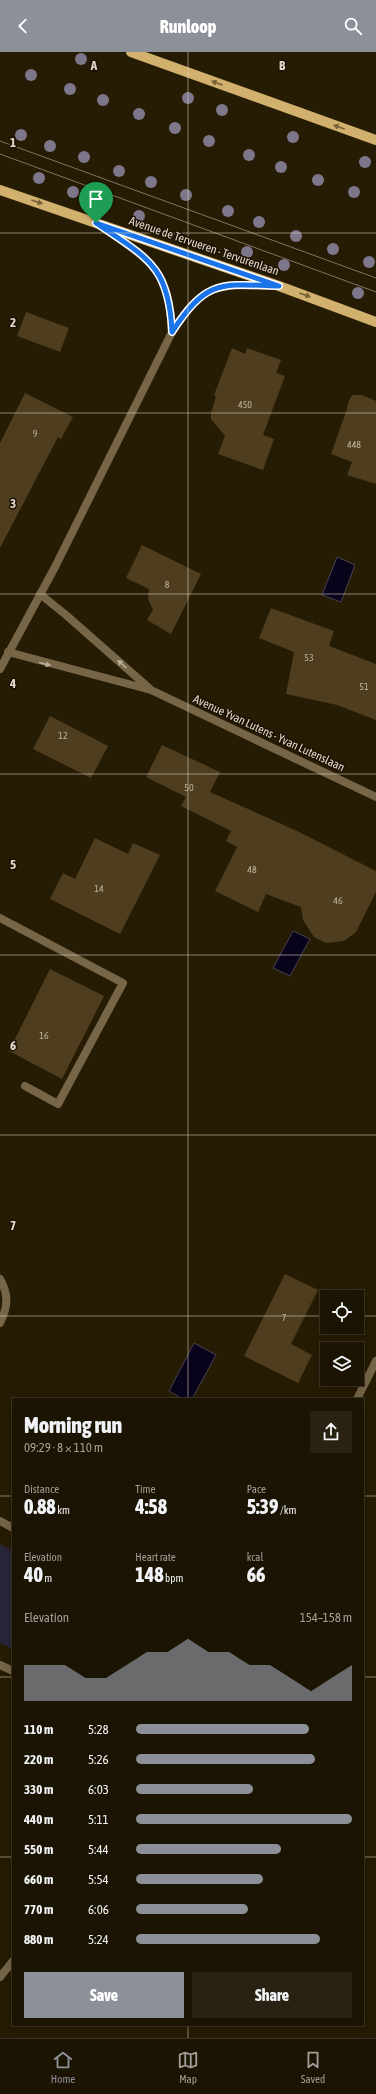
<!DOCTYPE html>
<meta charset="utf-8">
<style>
:root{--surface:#1c1402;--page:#292111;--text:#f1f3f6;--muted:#a09e99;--line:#3a3324;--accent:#8c9099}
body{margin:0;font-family:"Asap Condensed",sans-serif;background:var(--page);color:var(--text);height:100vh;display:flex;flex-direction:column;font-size:15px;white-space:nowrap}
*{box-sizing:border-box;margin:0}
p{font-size:13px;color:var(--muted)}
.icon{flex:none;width:22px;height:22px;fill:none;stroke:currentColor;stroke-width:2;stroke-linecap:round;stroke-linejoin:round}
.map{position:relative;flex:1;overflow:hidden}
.drawer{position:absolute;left:12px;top:1346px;width:352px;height:628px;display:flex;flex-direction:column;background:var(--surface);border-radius:0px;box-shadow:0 4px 16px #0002,0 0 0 1px var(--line)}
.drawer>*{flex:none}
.fabs{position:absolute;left:320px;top:1238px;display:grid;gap:8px}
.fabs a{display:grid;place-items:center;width:44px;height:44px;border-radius:0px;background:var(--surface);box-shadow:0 4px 16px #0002,0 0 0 1px var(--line);font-size:20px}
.pin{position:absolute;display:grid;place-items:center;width:34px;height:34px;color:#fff;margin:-41px -17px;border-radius:50% 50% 50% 0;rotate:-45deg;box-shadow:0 0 4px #0007}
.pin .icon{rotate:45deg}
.round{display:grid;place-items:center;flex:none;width:42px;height:42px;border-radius:0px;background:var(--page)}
.head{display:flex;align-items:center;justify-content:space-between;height:68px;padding:0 12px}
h1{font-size:22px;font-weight:800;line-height:30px}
.metrics{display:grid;grid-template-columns:repeat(3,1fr);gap:6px;height:68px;padding:4px 12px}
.metrics div{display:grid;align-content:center}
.metrics b{font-size:20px;font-weight:800}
.metrics small{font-size:11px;font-weight:400}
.metrics p{font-size:11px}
.chart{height:112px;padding:8px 12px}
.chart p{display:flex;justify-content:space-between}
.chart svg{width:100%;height:72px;margin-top:4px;fill:var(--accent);opacity:.7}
.cta{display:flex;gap:8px;margin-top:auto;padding:8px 12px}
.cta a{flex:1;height:46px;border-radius:0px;background:var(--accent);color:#fff;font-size:16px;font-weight:800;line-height:46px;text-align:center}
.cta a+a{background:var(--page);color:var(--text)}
ul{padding:0 12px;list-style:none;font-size:13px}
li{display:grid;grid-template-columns:64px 48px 1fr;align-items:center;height:30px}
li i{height:10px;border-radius:5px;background:var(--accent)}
header{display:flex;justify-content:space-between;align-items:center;height:52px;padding:0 12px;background:var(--accent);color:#fff;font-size:18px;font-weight:800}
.dock{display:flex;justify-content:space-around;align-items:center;height:56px;border-top:1px solid var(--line);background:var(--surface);font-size:11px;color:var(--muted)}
.dock a{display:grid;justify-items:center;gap:2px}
.dock .on{color:var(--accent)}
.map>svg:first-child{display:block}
.green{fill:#282639}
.water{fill:#08031a;stroke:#49434f}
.building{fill:#4e3e1f}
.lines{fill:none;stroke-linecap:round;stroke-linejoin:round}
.lane{stroke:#766647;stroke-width:8}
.street{stroke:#766647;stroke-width:8}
.primary{stroke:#d2b06d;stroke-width:10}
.tram{stroke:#7f7562;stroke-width:1}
.tree{fill:#7e768b}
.oneway{fill:#776036}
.oneway2{fill:#bbb09c}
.route-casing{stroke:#fff;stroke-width:8}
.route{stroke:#1a73e8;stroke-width:5}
.grid{fill:none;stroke:#e0d8ca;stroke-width:1;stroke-opacity:0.55}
.labels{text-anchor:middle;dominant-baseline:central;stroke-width:3;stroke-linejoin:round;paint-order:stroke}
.number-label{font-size:10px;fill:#bcb29f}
.street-label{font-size:12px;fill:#e0d8ca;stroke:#1c1100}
.grid-label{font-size:13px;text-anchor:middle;font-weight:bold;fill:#e0d8ca;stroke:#1c1100;stroke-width:3;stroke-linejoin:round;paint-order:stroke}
</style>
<header><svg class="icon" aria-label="back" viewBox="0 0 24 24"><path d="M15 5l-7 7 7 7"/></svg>Runloop<svg class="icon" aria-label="search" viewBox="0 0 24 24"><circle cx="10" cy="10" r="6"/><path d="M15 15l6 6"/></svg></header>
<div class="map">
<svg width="376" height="1986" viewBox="0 0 376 1986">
<rect width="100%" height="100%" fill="#261b03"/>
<path class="green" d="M0 1492 13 1499V1597L0 1591Z"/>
<g class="water">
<path d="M337 505 355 513 341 550 322 543Z"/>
<path d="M293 879 310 887 290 924 273 916Z"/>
<path d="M194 1291 216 1303 192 1347H183L169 1339Z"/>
</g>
<g class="building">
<path d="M26 260 69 276 60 300 17 284Z"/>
<path d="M232 296 245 302 247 296 281 308 276 321 285 324 263 383 274 387 263 418 218 402 225 384 211 367V361L216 344 214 343Z"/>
<path d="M25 341 73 365 61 387 58 385 0 496V391Z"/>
<path d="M352 343H362L376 349V432L347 423 352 410 331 402 347 357 348 351Z"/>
<path d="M142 493 201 522 171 582 147 568 153 558 148 547 149 537 126 526Z"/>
<path d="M271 556 334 579 329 594 376 612V668L337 653 286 642 294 600 259 586Z"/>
<path d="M50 664 108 694 91 726 33 697Z"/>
<path d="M162 693 220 720 210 740 297 779 376 819V840L356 880 344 889 326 891 314 885 303 868 301 855 266 842 258 860 215 839 237 795 226 789 231 779 181 754 186 745 146 725Z"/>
<path d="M95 786 128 802 133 791 160 803 120 882 50 847 63 821 75 827Z"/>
<path d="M50 917 104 944 62 1027 9 999Z"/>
<path d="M285 1222 318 1238 291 1292 312 1303 298 1331 244 1304Z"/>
</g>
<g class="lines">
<g class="lane">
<path d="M0 866 123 931 58 1052 25 1034"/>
<path d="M0 1227C9 1243 8 1255 0 1271"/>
<path d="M0 1469 13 1476"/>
<path d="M0 1613 13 1619"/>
<path d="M0 1925 13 1909"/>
</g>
<g class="street">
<path d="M105 177C152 210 169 218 172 280"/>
<path d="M40 542 66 563 149 636"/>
<path d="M8 600 151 638 376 745"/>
<path d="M0 617 55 515 172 280C204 231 215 232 271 234"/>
<path d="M357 1347 376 1309"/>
</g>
<g class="primary">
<path d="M131 0 376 88"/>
<path d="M0 138 279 234 376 270"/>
</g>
<g class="tram">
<path d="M0 89 376 226"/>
<path d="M0 102 376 240"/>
</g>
</g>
<g class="tree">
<circle cx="81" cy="7" r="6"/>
<circle cx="31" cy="23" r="6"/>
<circle cx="70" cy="37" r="6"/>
<circle cx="188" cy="46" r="6"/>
<circle cx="103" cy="48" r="6"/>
<circle cx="222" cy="58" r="6"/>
<circle cx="139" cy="62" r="6"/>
<circle cx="175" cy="76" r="6"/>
<circle cx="21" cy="83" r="6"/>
<circle cx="293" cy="85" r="6"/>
<circle cx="209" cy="89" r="6"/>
<circle cx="50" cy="94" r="6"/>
<circle cx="249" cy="103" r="6"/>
<circle cx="84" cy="105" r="6"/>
<circle cx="365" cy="110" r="6"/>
<circle cx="281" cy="115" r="6"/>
<circle cx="119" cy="119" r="6"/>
<circle cx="39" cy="126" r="6"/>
<circle cx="318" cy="128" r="6"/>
<circle cx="151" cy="130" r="6"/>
<circle cx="73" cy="140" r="6"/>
<circle cx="354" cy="140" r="6"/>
<circle cx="186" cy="143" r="6"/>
<circle cx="228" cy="159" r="6"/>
<circle cx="139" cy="164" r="6"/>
<circle cx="259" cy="170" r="6"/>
<circle cx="296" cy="184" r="6"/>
<circle cx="333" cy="197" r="6"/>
<circle cx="247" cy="200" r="6"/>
<circle cx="369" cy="210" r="6"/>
<circle cx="284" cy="213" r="6"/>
<circle cx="358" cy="241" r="6"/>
</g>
<defs><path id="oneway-solid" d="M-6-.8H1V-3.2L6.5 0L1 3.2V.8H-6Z"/></defs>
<g class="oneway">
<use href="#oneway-solid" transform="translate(217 31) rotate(-160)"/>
<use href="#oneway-solid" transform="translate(339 75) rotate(-160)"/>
<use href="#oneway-solid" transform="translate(37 150) rotate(19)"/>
<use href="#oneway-solid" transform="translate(305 243) rotate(20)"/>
</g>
<g class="oneway2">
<use href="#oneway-solid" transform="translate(45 612) rotate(14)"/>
<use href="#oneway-solid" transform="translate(122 612) rotate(-138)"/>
</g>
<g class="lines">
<defs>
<path id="route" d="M96 171 279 234C220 232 207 227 172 280 169 213 147 206 96 171Z"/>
</defs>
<use href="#route" class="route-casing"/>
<use href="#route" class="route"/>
</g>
<path class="grid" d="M188 0V1347M0 181H376M0 361H376M0 542H376M0 722H376M0 903H376M0 1083H376M0 1264H327M357 1264H376M0 1444H13M363 1444H376M0 1625H13M363 1625H376M0 1805H13M363 1805H376M188 1973V1986"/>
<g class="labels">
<g class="number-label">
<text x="245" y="352">450</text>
<text x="35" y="381">9</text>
<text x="354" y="392">448</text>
<text x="167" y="532">8</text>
<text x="309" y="605">53</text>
<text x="364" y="634">51</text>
<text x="63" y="683">12</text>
<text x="189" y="735">50</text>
<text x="252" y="817">48</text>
<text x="99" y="836">14</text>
<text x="338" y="848">46</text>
<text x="44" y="983">16</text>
<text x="284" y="1265">7</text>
</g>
<g class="street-label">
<text transform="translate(204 194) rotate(19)">Avenue de Tervueren - Tervurenlaan</text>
<text transform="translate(269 681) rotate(25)">Avenue Yvan Lutens - Yvan Lutenslaan</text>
</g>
</g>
<g class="grid-label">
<text x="94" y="18">A</text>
<text x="282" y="18">B</text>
<text x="13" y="95">1</text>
<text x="13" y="275">2</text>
<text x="13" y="456">3</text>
<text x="13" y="636">4</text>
<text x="13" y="817">5</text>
<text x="13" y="998">6</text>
<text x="13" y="1178">7</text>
</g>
</svg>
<div class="fabs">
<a><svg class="icon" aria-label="locate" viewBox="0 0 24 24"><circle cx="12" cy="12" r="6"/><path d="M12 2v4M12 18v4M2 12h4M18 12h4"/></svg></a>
<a><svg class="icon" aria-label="layers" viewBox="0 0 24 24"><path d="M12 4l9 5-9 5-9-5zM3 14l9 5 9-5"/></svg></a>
</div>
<div class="pin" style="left:96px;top:171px;background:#1e9e55"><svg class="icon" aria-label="arrive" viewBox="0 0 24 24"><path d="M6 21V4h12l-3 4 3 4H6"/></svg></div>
<section class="drawer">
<div class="head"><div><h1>Morning run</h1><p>09:29 · 8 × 110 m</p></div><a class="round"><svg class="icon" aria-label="share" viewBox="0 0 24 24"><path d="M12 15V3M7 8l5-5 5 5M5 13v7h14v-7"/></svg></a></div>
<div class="metrics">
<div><p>Distance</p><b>0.88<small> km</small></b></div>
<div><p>Time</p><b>4:58</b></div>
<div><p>Pace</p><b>5:39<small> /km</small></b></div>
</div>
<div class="metrics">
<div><p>Elevation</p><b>40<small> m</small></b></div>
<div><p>Heart rate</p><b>148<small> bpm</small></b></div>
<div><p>kcal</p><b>66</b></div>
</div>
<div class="chart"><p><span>Elevation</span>154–158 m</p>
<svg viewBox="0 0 160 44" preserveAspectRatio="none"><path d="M0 44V22L10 22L20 22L30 30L40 30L50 22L60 14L70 14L80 6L90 14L100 14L110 22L120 22L130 30L140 38L150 30L160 22V44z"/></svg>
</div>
<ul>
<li><b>110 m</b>5:28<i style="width:80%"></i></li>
<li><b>220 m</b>5:26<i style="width:83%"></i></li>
<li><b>330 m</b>6:03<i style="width:54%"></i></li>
<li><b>440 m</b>5:11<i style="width:100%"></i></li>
<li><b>550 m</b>5:44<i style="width:67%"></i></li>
<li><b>660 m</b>5:54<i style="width:59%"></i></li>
<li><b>770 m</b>6:06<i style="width:52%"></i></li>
<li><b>880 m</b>5:24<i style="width:85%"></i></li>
</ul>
<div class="cta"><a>Save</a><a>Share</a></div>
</section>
</div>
<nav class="dock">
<a class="on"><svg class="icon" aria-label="home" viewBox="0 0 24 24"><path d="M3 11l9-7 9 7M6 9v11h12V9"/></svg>Home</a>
<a><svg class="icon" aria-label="map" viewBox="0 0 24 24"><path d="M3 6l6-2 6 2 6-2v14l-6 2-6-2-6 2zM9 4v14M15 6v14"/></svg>Map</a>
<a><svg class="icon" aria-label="saved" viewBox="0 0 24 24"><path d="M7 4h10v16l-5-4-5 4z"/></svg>Saved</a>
</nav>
